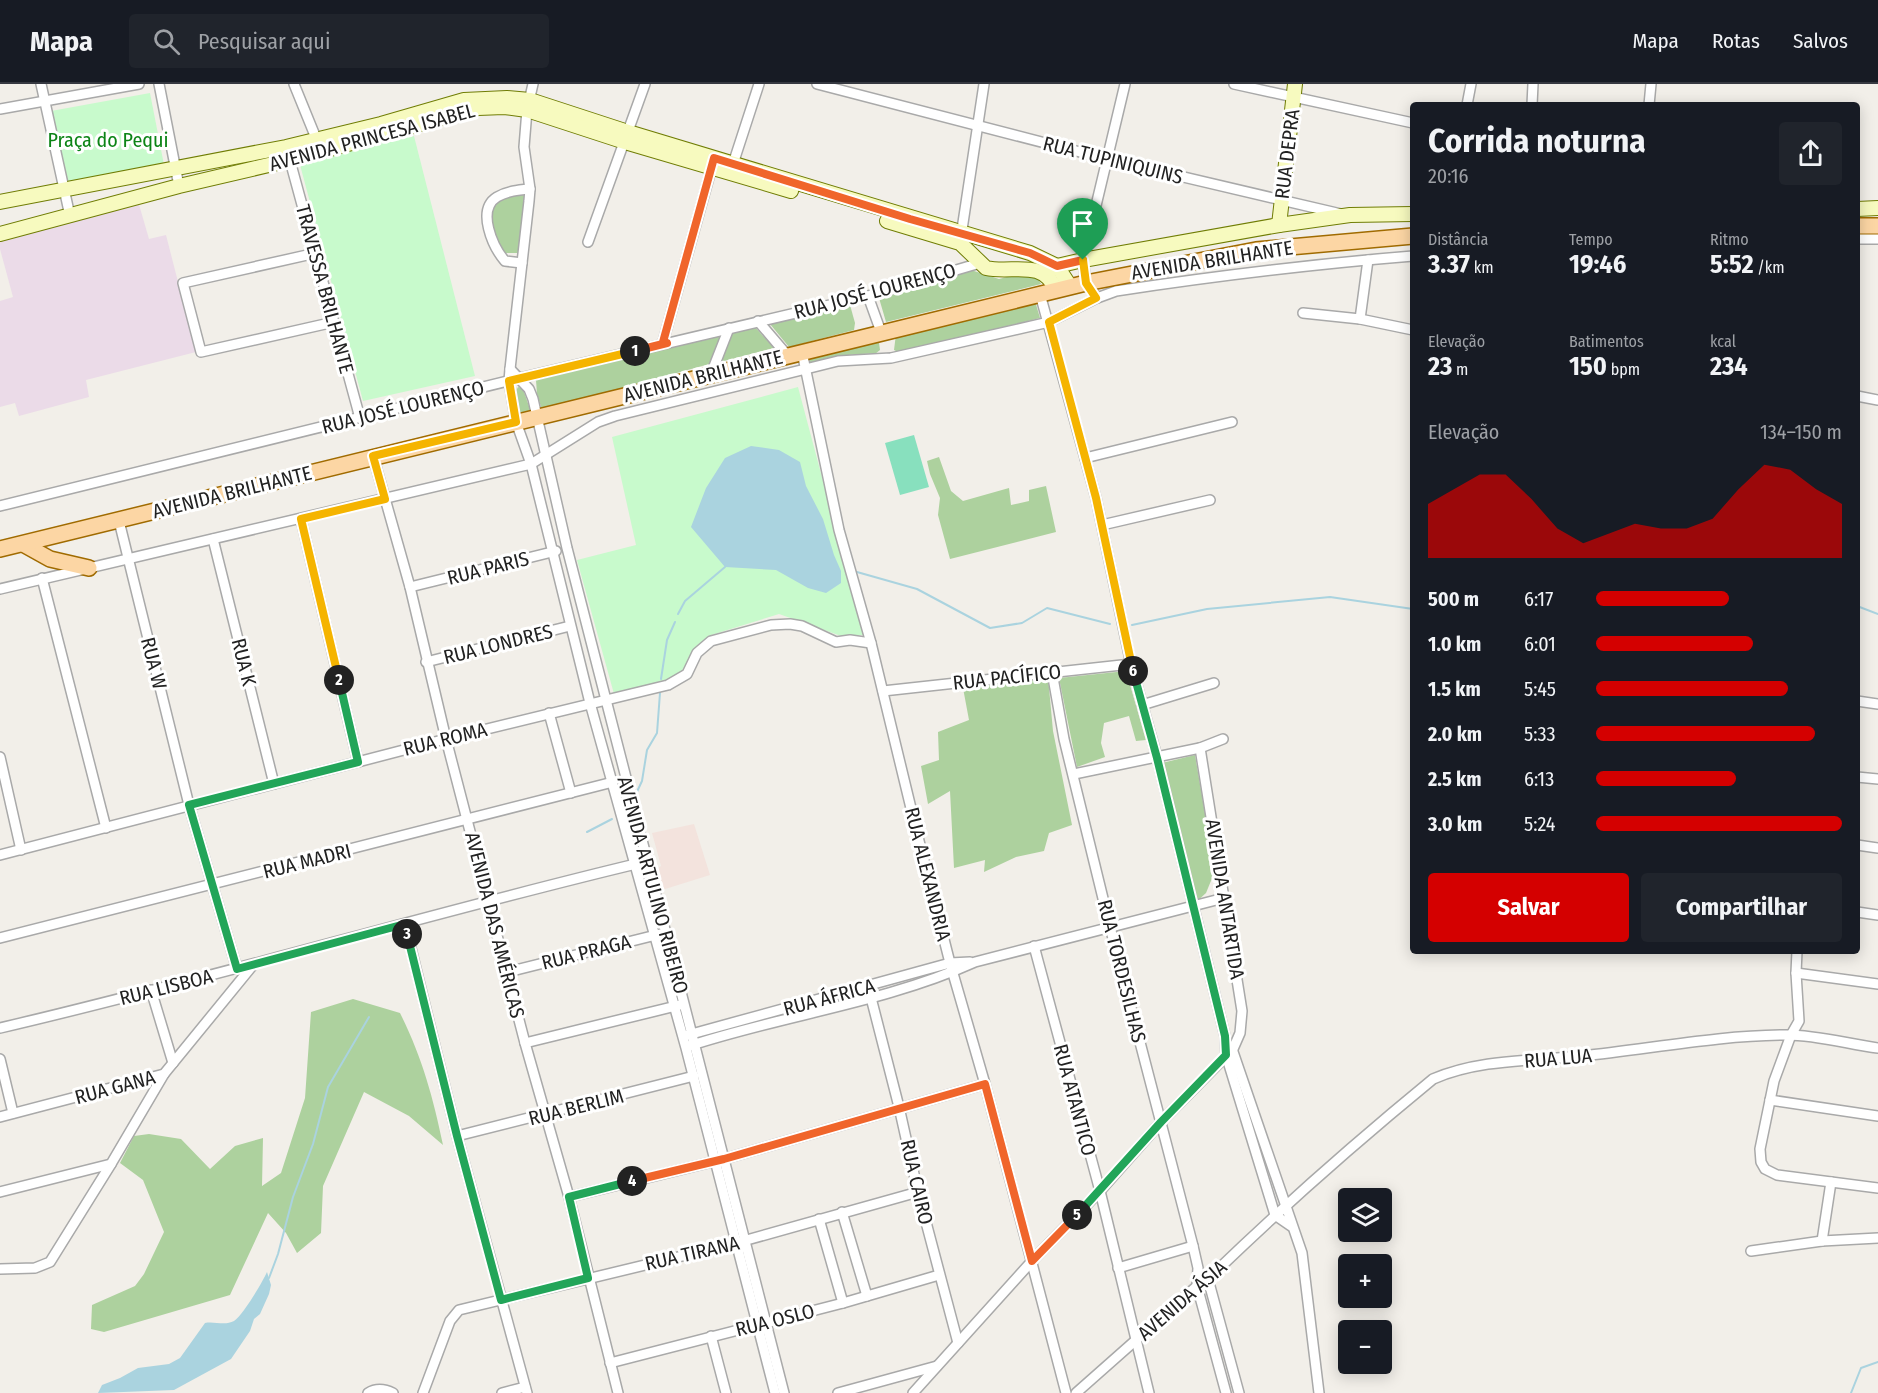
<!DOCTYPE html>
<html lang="pt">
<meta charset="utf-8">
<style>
:root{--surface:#171b24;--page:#20242c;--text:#f1f3f6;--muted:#9ea1a6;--line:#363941;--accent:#d40000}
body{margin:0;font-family:"Fira Sans Condensed",sans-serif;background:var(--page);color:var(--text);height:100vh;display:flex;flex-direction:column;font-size:22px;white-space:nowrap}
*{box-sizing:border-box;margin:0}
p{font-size:20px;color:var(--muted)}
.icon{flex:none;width:33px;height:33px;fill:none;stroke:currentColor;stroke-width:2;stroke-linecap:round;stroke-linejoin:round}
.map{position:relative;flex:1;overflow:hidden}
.side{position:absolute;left:1410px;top:18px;width:450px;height:852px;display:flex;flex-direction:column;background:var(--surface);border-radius:6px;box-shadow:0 3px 15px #0003}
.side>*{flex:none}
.tools{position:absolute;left:1338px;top:1104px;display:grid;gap:12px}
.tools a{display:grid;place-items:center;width:54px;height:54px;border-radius:6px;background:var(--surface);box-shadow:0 3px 15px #0003;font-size:30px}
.pin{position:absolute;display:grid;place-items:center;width:51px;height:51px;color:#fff;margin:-62px -26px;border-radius:50% 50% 50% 0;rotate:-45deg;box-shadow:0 0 6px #0007}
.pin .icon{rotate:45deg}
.km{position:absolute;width:30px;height:30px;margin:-15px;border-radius:50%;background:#222;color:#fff;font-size:16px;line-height:30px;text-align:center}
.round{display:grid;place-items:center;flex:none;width:63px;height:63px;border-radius:6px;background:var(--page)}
.head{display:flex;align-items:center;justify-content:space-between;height:102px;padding:0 18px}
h1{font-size:33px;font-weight:700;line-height:45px}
.metrics{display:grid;grid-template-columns:repeat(3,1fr);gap:9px;height:102px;padding:6px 18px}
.metrics div{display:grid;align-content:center}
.metrics b{font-size:26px;font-weight:700}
.metrics small{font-size:16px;font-weight:400}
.metrics p{font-size:16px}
.chart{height:168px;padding:12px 18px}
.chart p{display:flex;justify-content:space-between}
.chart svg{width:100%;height:108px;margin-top:6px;fill:var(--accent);opacity:.7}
.action{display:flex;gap:12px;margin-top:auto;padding:12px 18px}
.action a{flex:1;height:69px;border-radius:6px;background:var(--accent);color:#fff;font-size:24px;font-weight:700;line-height:69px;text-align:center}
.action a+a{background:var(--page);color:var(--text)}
ul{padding:0 18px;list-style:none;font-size:20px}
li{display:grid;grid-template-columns:96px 72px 1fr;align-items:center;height:45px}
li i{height:15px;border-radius:8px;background:var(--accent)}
header{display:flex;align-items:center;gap:36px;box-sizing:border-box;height:84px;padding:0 30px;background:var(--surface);border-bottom:2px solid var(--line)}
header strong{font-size:28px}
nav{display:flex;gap:33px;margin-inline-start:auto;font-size:21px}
.search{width:420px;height:54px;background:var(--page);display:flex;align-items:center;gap:15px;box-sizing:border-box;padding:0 21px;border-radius:6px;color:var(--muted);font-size:22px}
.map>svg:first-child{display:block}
.industrial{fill:#ebdbe8}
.military{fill:#f3e3dd}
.forest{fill:#add19e}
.park{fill:#c8facc}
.pitch{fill:#88e0be}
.water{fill:#aad3df}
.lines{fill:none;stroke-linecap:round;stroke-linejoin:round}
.stream{stroke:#aad3df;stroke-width:2}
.street-casing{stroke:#a9a9a9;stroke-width:12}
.secondary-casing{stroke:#707d05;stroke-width:16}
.primary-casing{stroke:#a06b00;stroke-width:18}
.street{stroke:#fff;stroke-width:9}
.secondary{stroke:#f7fabf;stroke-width:14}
.primary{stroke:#fcd6a4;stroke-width:15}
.split-1-casing{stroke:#fff;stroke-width:12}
.split-2-casing{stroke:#fff;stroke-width:12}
.split-3-casing{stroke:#fff;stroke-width:12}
.split-4-casing{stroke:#fff;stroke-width:12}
.split-5-casing{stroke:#fff;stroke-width:12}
.split-6-casing{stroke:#fff;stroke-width:12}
.split-7-casing{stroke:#fff;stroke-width:12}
.split-1{stroke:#f0652b;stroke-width:8}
.split-2{stroke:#f5b400;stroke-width:8}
.split-3{stroke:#22a559;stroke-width:8}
.split-4{stroke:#22a559;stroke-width:8}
.split-5{stroke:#f0652b;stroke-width:8}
.split-6{stroke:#22a559;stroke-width:8}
.split-7{stroke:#f5b400;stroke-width:8}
.labels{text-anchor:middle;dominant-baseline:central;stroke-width:6;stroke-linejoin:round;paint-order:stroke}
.street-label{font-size:20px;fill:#222;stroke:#fff}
.park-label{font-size:20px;fill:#0c8416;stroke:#fff}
</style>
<header>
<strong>Mapa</strong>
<div class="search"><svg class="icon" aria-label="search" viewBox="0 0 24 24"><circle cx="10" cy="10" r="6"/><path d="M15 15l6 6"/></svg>Pesquisar aqui</div>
<nav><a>Mapa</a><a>Rotas</a><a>Salvos</a></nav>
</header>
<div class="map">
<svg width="1878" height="1309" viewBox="0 0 1878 1309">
<rect width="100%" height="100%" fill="#f2efe9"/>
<path class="industrial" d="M138 117 149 155 166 151 196 268 86 296 89 313 19 332 15 319 0 323V217L13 213 0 165V153Z"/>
<path class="military" d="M694 740 710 791 662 806 657 785 661 782 652 749Z"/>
<g class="forest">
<path d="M525 111 519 169H505C495 159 483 129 497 117 504 111 517 112 525 111Z"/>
<path d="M971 186 999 195 1018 190H1036L1041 200 886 238 879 214Z"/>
<path d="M1035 217 1040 234 900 269 894 266 896 250Z"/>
<path d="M850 221 855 239 854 246 789 263 770 240Z"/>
<path d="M755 243 774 264 720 278 731 248Z"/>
<path d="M723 251 713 279 542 326 537 310 536 296Z"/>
<path d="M874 256 879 259 880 266 875 270C852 269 832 273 810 279L808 271Z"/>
<path d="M518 303 523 305 531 328 520 330 516 307Z"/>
<path d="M939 373 951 407 963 417 1009 404 1011 421 1029 417V406L1046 402 1056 448 950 475 938 431 940 414 930 390 927 377Z"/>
<path d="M1126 587 1146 656 1136 657 1129 632 1104 639 1101 659 1105 673 1077 683 1059 594Z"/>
<path d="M1048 593 1053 647 1072 741 1049 749 1044 767 1016 773 984 788 985 776 954 784 950 707 928 720 921 682 939 676 938 648 969 636 963 604Z"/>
<path d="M1195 671 1215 787 1206 809 1195 819 1162 679Z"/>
<path d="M353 915 400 929C422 973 433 1013 443 1061L409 1032 364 1008 323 1102 321 1149 297 1169 286 1149 268 1129 230 1211 104 1248 91 1245 92 1221 135 1202 144 1190 164 1148 143 1096 120 1079 134 1052 149 1050 181 1055 210 1085 235 1062 263 1054 262 1102 281 1089 305 1014 311 928Z"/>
</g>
<g class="park">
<path d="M150 9 165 86 66 105 51 27Z"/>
<path d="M414 52 475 292 363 317 299 77Z"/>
<path d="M798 303 864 551 841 552 779 530 708 552 672 600 614 610 577 476 636 461 612 353Z"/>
</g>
<path class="pitch" d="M914 351 929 403 900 411 885 359Z"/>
<g class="water">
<path d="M751 362 779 366 800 378 806 402 823 435 834 471 841 487V499L826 509 808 504 776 486 725 483 691 443 706 404 725 374Z"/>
<path d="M267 1188 271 1201 269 1210 260 1230 254 1235 250 1247 231 1275 174 1306 98 1309 102 1301 120 1294 138 1284 169 1280 180 1274 205 1239C214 1237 225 1242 234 1237 243 1231 262 1199 267 1188Z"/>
</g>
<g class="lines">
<g class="stream">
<path d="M857 488 917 505 990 544 1022 539 1047 524 1110 540"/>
<path d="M1857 522 1878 530"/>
<path d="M678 530 685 517 725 483"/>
<path d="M1132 541 1207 525 1330 513 1413 525"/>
<path d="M661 595 667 556 675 538"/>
<path d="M635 712 642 697 647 666 657 649 660 609"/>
<path d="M587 748 612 735"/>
<path d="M269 1194 278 1170 293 1113 313 1060 328 1003 369 933"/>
<path d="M1851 1309 1861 1284 1878 1278"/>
</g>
<defs>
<g id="street">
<path d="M41 0 70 132"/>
<path d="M159 0 179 102"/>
<path d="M294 0 318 59"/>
<path d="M533 0 527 26 524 63 530 105 529 117 510 285 509 297 516 338 531 380 590 619 686 964 775 1309"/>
<path d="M817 0 1107 75 1341 130"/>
<path d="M1234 0 1413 39"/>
<path d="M1467 21 1471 0"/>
<path d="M1532 21 1533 0"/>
<path d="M1649 21 1651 0"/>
<path d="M0 25 139 0"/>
<path d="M289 73 360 334"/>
<path d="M732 83 759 0"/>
<path d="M961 152 984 0"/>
<path d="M1857 155H1878"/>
<path d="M588 158 645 0"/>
<path d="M316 169 183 199 201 268 334 238"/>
<path d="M522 179 505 177C493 163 476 126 497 113 507 107 519 106 530 105"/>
<path d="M1040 210 1096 414 1131 580 1157 673 1225 952 1226 971 1275 1131 1291 1142"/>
<path d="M868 212 881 248"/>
<path d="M1097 214 1086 199 1083 176 1125 0"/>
<path d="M1303 229 1360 235 1413 246"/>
<path d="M1360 235 1368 176"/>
<path d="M758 237 787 271"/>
<path d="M667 259 663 258 713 79"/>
<path d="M802 268 839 446 871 559 917 749 950 879 985 1000 1066 1309"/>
<path d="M510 285 529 305 533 315 567 464 784 1309"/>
<path d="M711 290 729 244"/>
<path d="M1857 312 1878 316"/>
<path d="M373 372 410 503 446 655 525 959 569 1113 618 1309"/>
<path d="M1085 374 1232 338"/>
<path d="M0 422 520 294 868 212 980 179"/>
<path d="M301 435 358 678"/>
<path d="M119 437 189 721 237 885"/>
<path d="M1102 441 1210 416"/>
<path d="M213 455 274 700"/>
<path d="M42 494 106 744"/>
<path d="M410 503 556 467"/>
<path d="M0 505 531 380 598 338 615 332 838 277 891 274 1049 238 1097 214 1116 207C1215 192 1314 180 1413 172"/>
<path d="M426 578 570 542"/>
<path d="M1052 588 1064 655 1110 843 1193 1162 1198 1184 1197 1202 1226 1309"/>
<path d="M883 607 1131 580"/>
<path d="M1857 617 1878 620"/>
<path d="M1142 621 1214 599"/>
<path d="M549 629 571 709"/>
<path d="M0 673 21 766"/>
<path d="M1074 690 1200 664 1223 655"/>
<path d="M1857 693 1878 695"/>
<path d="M1857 761 1878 764"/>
<path d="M0 771 446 655 668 601 687 590 697 569 711 557 771 541 790 540 802 542 836 558 850 556 871 559"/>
<path d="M1857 828 1878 831"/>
<path d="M405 840 457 1052 527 1309"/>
<path d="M0 854 613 698"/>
<path d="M1034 862 1100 1107 1149 1309"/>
<path d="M1797 867 1796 889 1799 937 1791 951 1774 997 1760 1065 1761 1078 1765 1085 1777 1091 1878 1104"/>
<path d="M508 888 660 850"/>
<path d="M1796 889 1878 900"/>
<path d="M868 902 899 1023 918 1108 958 1259"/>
<path d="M151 906 173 979"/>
<path d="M0 944C215 894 426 830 640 779"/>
<path d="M688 951 950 879 970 878"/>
<path d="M525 959 680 921"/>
<path d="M689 962C783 931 884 919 975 878L1224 814"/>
<path d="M1231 962 1302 1169 1319 1309"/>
<path d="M0 975 13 1029"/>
<path d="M1770 1016 1878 1032"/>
<path d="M0 1033 164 990 253 881"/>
<path d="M457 1052 694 992"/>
<path d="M0 1108 111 1080 164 990"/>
<path d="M569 1113 724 1075 985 1000"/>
<path d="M842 1128 867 1212"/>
<path d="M819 1135 843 1219"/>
<path d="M1822 1157 1831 1098"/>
<path d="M1751 1167 1822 1157 1878 1154"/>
<path d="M1118 1184 1193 1162"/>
<path d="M0 1185 35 1184 50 1178 111 1080"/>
<path d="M1206 1192 1208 1195 1239 1309"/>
<path d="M711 1252 726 1309"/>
<path d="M610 1279 843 1219 939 1191"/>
<path d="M368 1309C376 1304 385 1305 393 1309"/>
<path d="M423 1309 450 1237 459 1226 736 1159 918 1108"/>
<path d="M502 1309 525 1303"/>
<path d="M838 1309 937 1282"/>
<path d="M913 1309 1032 1177 1100 1107 1161 1038 1233 965 1240 949 1242 927 1200 664"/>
<path d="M1076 1309 1197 1202 1208 1195C1280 1125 1355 1059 1433 995 1479 975 1532 977 1582 972 1650 965 1719 951 1787 951 1817 951 1848 960 1878 964"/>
</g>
<g id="secondary">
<path d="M0 118 286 63 381 40 464 16 507 14 530 16 628 48 1030 169 1057 182 1070 202"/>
<path d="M1857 125 1878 124"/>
<path d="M887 137 960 159 986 184C1013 190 1042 174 1056 206"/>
<path d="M1279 141 1295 0"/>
<path d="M0 150 179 102 290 76 478 24 504 23 527 26 625 58 791 107"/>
<path d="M1051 185 1057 182 1083 176 1279 141 1350 131 1413 130"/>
</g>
<g id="primary">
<path d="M1857 142H1878"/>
<path d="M23 460 50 475 89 484"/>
<path d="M0 465 1086 199 1256 166 1413 152"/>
</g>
</defs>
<use href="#street" class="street-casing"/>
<use href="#secondary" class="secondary-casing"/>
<use href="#primary" class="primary-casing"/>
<use href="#street" class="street"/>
<use href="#secondary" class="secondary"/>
<use href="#primary" class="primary"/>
</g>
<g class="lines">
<defs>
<path id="split-1" d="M635 267 667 259 663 258 714 74 910 135 1030 169 1057 182 1083 176"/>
<path id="split-2" d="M339 596 301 435 385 415 373 372 516 338 509 297 635 267"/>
<path id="split-3" d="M339 596 358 678 189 721 237 885 405 840 407 850"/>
<path id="split-4" d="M407 850 457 1052 501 1216 588 1194 569 1113 632 1097"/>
<path id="split-5" d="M632 1097 724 1075 985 1000 1032 1177 1077 1131"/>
<path id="split-6" d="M1077 1131 1161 1038 1226 971 1225 952 1157 674 1133 587"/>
<path id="split-7" d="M1083 176 1086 199 1096 214 1049 238 1096 414 1133 587"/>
</defs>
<use href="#split-1" class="split-1-casing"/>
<use href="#split-2" class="split-2-casing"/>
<use href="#split-3" class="split-3-casing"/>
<use href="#split-4" class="split-4-casing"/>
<use href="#split-5" class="split-5-casing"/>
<use href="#split-6" class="split-6-casing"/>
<use href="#split-7" class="split-7-casing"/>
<use href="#split-1" class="split-1"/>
<use href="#split-2" class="split-2"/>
<use href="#split-3" class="split-3"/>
<use href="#split-4" class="split-4"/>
<use href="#split-5" class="split-5"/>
<use href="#split-6" class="split-6"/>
<use href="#split-7" class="split-7"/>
</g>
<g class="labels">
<g class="street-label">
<text transform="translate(372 53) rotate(-15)">AVENIDA PRINCESA ISABEL</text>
<text transform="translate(1287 70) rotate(-83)">RUA DEPRA</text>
<text transform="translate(1113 76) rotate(14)">RUA TUPINIQUINS</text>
<text transform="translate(1212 176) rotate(-9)">AVENIDA BRILHANTE</text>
<text transform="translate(325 205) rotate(75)">TRAVESSA BRILHANTE</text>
<text transform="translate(875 207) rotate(-15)">RUA JOSÉ LOURENÇO</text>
<text transform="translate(703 292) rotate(-14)">AVENIDA BRILHANTE</text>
<text transform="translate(403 323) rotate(-14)">RUA JOSÉ LOURENÇO</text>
<text transform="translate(232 408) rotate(-14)">AVENIDA BRILHANTE</text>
<text transform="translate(488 484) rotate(-14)">RUA PARIS</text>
<text transform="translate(498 560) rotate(-14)">RUA LONDRES</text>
<text transform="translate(244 578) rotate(76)">RUA K</text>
<text transform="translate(154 579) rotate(76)">RUA W</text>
<text transform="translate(1007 593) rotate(-6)">RUA PACÍFICO</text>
<text transform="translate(445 655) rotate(-14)">RUA ROMA</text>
<text transform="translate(307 777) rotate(-14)">RUA MADRI</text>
<text transform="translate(928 790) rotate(76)">RUA ALEXANDRIA</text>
<text transform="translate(653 801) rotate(75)">AVENIDA ARTULINO RIBEIRO</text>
<text transform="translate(1225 815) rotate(81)">AVENIDA ANTARTIDA</text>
<text transform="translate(495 841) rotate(76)">AVENIDA DAS AMÉRICAS</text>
<text transform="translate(586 868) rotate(-14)">RUA PRAGA</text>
<text transform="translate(1122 887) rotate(76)">RUA TORDESILHAS</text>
<text transform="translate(166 903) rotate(-14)">RUA LISBOA</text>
<text transform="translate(829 913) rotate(-15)">RUA ÁFRICA</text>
<text transform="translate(1558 974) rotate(-5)">RUA LUA</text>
<text transform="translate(115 1003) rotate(-15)">RUA GANA</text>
<text transform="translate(1075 1016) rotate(75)">RUA ATANTICO</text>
<text transform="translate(576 1023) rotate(-14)">RUA BERLIM</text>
<text transform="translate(917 1098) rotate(77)">RUA CAIRO</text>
<text transform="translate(692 1169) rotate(-13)">RUA TIRANA</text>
<text transform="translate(1182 1216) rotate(-41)">AVENIDA ÁSIA</text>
<text transform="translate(775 1236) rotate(-14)">RUA OSLO</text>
</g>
<g class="park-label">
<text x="108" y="56">Praça do Pequi</text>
</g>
</g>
</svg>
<div class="tools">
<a><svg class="icon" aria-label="layers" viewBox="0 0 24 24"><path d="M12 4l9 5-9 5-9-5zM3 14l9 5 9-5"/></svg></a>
<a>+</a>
<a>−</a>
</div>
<div class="pin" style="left:1083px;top:176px;background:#1e9e55"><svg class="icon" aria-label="arrive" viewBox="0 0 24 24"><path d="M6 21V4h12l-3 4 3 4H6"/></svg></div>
<b class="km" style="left:635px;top:267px">1</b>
<b class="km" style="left:339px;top:596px">2</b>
<b class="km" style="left:407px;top:850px">3</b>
<b class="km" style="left:632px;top:1097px">4</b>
<b class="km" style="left:1077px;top:1131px">5</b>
<b class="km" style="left:1133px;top:587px">6</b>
<section class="side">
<div class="head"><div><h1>Corrida noturna</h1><p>20:16</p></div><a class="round"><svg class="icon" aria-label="share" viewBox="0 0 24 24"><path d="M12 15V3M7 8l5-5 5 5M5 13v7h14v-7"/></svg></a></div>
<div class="metrics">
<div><p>Distância</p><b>3.37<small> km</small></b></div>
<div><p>Tempo</p><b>19:46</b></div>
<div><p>Ritmo</p><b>5:52<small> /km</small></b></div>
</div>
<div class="metrics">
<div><p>Elevação</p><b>23<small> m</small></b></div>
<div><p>Batimentos</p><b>150<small> bpm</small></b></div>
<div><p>kcal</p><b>234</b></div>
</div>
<div class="chart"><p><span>Elevação</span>134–150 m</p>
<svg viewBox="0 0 160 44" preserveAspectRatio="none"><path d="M0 44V22L10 16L20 10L30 10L40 20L50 32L60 38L70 34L80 30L90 32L100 32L110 28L120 16L130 6L140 8L150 16L160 22V44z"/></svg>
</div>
<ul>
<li><b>500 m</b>6:17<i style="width:54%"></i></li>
<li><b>1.0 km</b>6:01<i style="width:64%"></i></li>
<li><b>1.5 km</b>5:45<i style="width:78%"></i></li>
<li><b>2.0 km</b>5:33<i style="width:89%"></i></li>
<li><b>2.5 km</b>6:13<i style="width:57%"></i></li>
<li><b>3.0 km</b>5:24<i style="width:100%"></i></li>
</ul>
<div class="action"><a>Salvar</a><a>Compartilhar</a></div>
</section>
</div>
